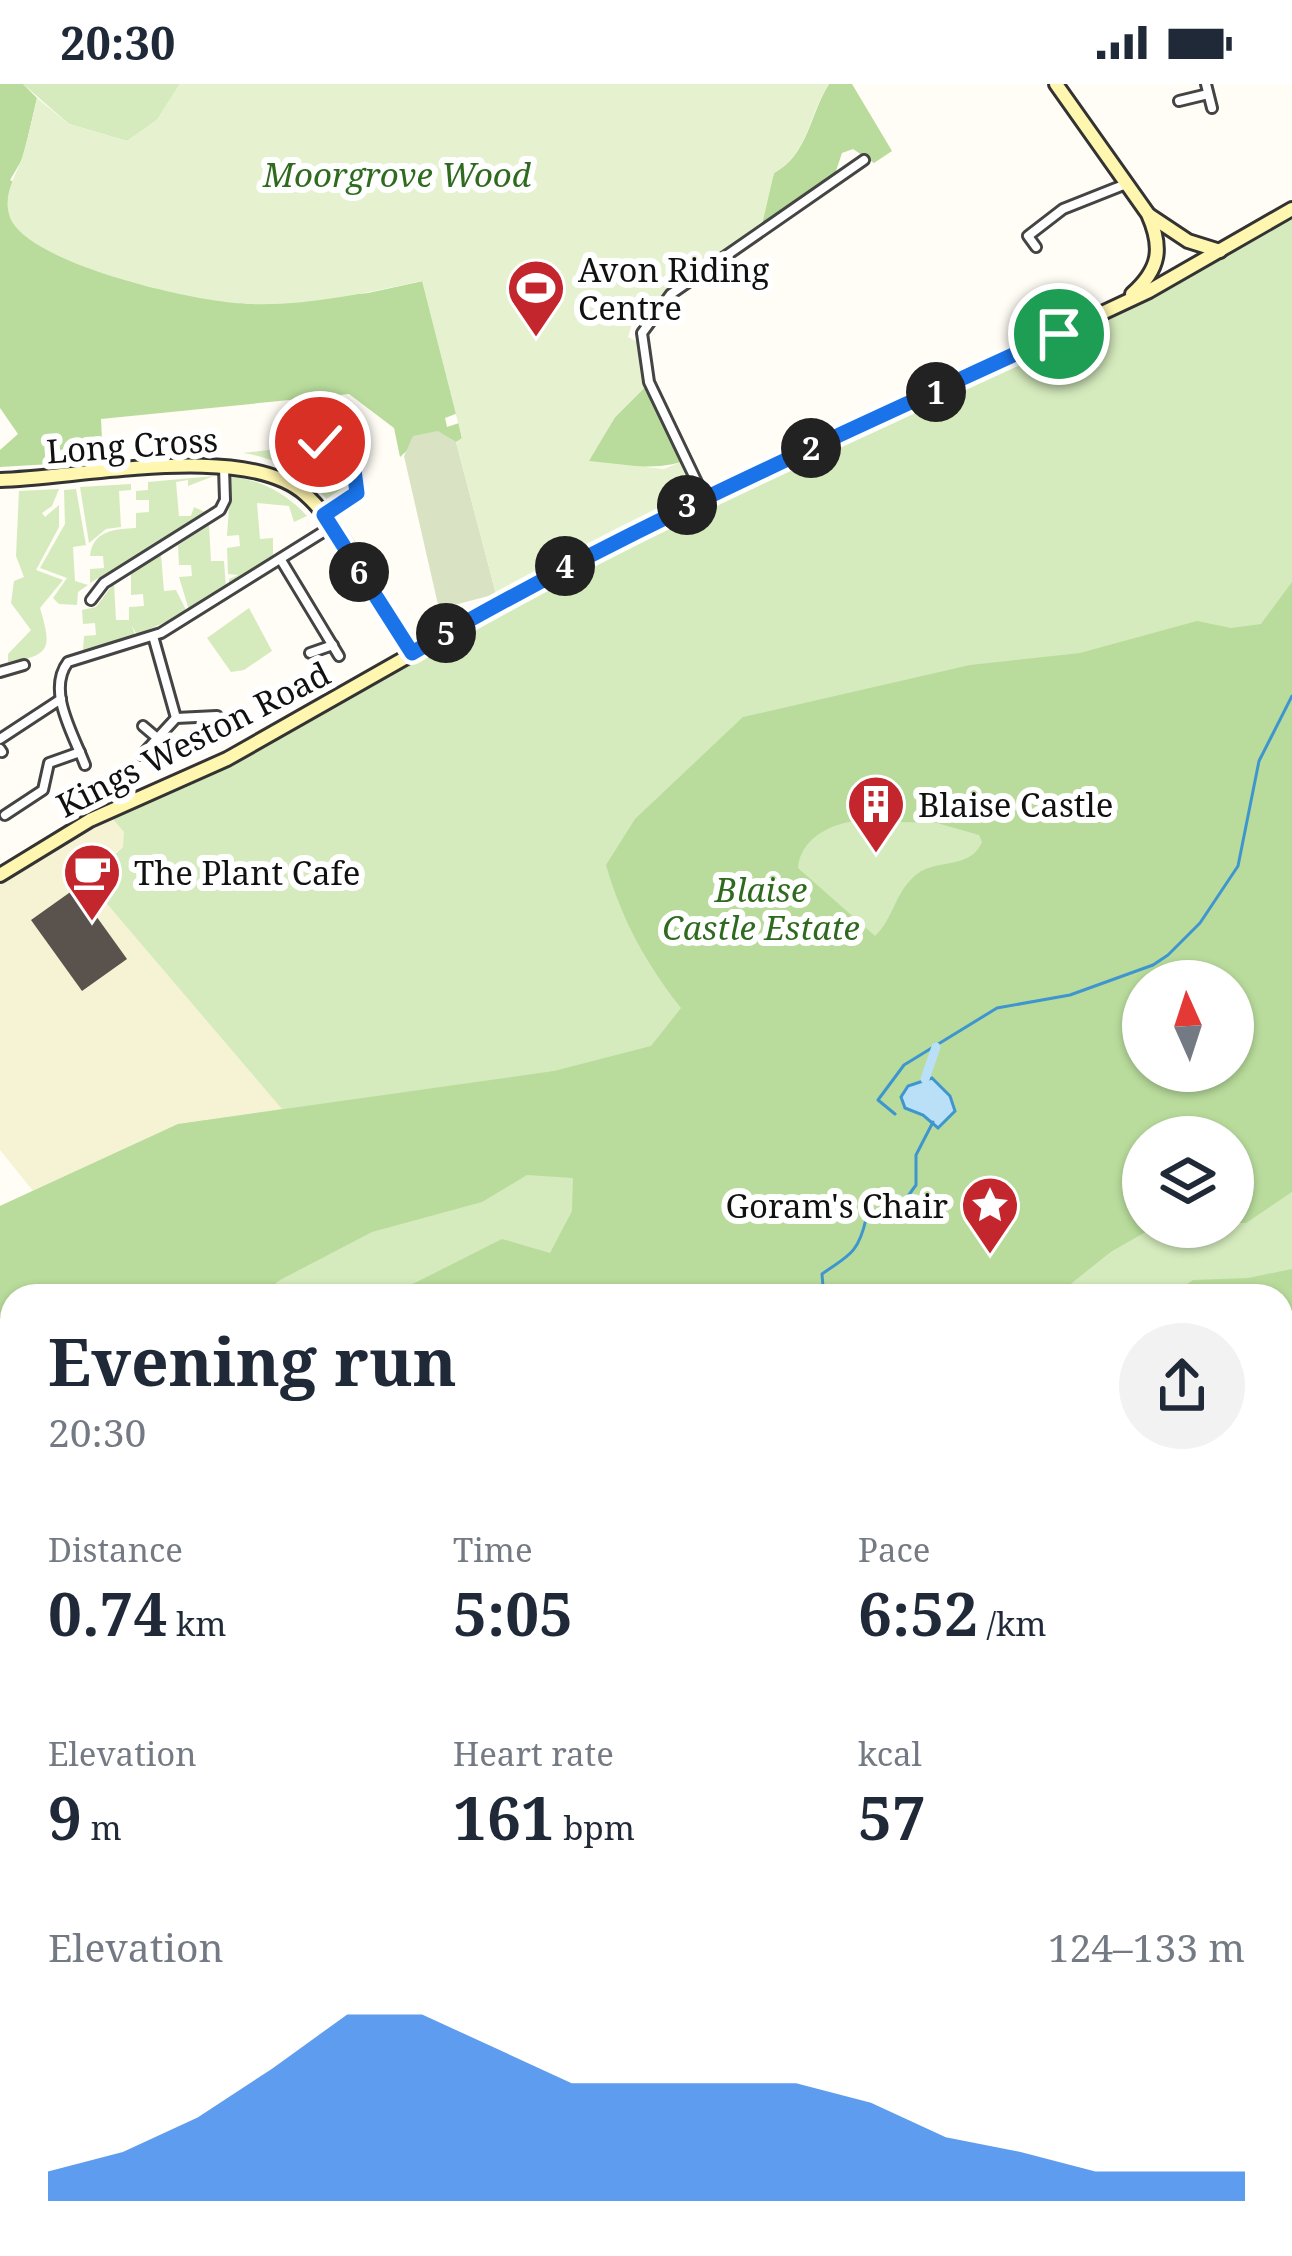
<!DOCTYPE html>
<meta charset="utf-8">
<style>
:root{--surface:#fff;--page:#f2f2f3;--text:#1f2937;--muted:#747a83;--accent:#1a73e8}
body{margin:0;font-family:"Noto Serif",serif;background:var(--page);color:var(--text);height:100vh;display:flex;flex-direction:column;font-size:45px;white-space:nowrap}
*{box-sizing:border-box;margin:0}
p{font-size:39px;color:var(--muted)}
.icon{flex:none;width:66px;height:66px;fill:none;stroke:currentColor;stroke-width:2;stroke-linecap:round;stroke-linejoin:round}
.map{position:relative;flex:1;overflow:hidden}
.side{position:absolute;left:0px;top:1200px;width:1293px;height:972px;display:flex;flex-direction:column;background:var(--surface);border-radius:36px 36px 0 0;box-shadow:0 3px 9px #0004}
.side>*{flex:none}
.needle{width:78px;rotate:357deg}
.tools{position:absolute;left:1122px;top:876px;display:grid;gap:24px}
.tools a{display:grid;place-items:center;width:132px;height:132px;border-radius:50%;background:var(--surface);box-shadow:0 3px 9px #0004;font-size:60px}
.pin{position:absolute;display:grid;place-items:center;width:102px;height:102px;color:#fff;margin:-51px;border:6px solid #fff;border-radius:50%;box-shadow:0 3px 12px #0007}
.km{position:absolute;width:60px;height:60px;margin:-30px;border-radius:50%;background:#222;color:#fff;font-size:33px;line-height:60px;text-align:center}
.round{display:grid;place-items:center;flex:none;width:126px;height:126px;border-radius:63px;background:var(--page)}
.headline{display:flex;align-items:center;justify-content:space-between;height:204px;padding:0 48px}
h1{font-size:66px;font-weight:700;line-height:90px}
.stats{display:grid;grid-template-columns:repeat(3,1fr);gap:18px;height:204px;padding:12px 48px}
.stats div{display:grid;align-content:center}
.stats b{font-size:60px;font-weight:700}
.stats small{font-size:33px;font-weight:400}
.stats p{font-size:33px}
.chart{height:336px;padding:24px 48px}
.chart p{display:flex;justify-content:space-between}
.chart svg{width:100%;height:216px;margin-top:12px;fill:var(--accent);opacity:.7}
.status{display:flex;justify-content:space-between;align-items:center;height:84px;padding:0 60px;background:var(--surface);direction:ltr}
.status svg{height:33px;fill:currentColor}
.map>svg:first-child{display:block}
.farmland{fill:#f6f3d4}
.green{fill:#d5ebbd;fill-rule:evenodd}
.forest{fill:#b9dc9c;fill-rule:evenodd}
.cemetery{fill:#d9e3c4}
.pitch{fill:#e6f2cf}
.water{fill:#b9e0f7;stroke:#3f96cf;stroke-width:3}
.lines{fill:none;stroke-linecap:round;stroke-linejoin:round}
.stream{stroke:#3f96cf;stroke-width:3}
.canal{stroke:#b9e0f7;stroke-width:9}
.building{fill:#5a524d}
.street-casing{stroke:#444;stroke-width:14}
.secondary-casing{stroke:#333;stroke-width:18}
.primary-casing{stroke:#222;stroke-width:20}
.street{stroke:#fff;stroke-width:8}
.secondary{stroke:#fff6b0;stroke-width:12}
.primary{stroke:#f9d66b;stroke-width:14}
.route-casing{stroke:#fff;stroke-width:24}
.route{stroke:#1a73e8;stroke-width:15}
.labels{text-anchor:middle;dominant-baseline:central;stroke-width:12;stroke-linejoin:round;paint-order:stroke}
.park-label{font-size:33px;font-style:italic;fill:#2f6b1f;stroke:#fff}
.poi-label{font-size:33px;fill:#111;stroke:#fff;text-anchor:start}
.street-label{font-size:33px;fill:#111;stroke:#fff}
</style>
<div class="status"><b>20:30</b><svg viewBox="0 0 49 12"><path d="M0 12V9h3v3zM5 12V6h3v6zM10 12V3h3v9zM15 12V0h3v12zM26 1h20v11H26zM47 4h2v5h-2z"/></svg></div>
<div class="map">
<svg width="1292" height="2172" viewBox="0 0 1292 2172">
<rect width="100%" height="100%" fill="#fffdf5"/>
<path class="farmland" d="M112 734 125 748 123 763 100 780 96 807 283 1025 178 1040 33 1107 0 1066V801L40 771Z"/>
<g class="green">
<path d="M23 0H180L157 36 127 57 69 40Z"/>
<path d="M1292 135V1090L1233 1053H1143L1029 1212H12V1581L0 1590V1122L178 1040 282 1025 96 807 94 789 123 763 124 748 112 734C294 658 454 542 631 455 851 348 1082 260 1292 135ZM1143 897H1233V987H1143Z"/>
<path d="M320 360 326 362 328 371 343 369 348 400 354 399 355 404 332 422C311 393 278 374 243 369Z"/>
<path d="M214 392 188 402V396L176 398 179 432H191L194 423 207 429 90 499V485L104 484 103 472H90C93 446 115 445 136 444V429L149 428V416H136V407L148 406V398Z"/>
<path d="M231 393C260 395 287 410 307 432L294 438 289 422 257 419 260 455 273 454V472L229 501V495L238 491 228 490 227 464 240 462 239 451 227 452Z"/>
<path d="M131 400V406L119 407 121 443 106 445 89 459 80 403Z"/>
<path d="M59 405 52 422 42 429 45 433 59 421V443L36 486 63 496 40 524C52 565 51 571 8 579V570L31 546 11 519 14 497 24 493 16 472 19 407Z"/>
<path d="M76 405 86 461 73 463 75 497 88 501 78 508 77 521 59 520 53 514 67 494 40 484 65 440 64 406Z"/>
<path d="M209 441 211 477H224L226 504 189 526 179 493 192 492 191 481H179L178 461Z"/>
<path d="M161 471 164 507 176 506 187 528 137 551 132 542 135 551 83 566 84 552 96 551 95 539 83 540 82 526 96 523 114 499 116 536H129V523L144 522 143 510 131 511V489Z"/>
<path d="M249 524 272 567 244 586 231 588 207 554Z"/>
<path d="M1292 1108V1414L1281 1420V1212H1056L1111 1168 1155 1143H1233Z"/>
</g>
<g class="forest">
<path d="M0 0H23L37 14 23 74 10 96 248 220 368 209 423 197 458 329 445 334 447 343 459 339 462 355 456 358 446 353 411 363 400 373 394 344 349 310 101 335 103 377 0 383V366L18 350 0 324Z"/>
<path d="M829 0H852L892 67 874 79 853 65 842 69 834 93 762 141V127L774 89C808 71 810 30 829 0Z"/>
<path d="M647 301 683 377C664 386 610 383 588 377L615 333Z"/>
<path d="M1292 498V1108L1246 1139H1233V1053H1143V1143H1155L1111 1168 1056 1212H389L502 1155 550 1169 572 1127 573 1094 527 1091 482 1118 372 1148 280 1196 259 1212H12V1361L0 1368V1122L178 1040 554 987 651 962 681 924C645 878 622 836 606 781L635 735 743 633 970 581 1080 569 1197 537 1231 544 1261 540ZM854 737 937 739 979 751 982 758C970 786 938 774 917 790 895 807 893 836 875 852L798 784C800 756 828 741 854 737ZM1143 897H1233V987H1143Z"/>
<path d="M1292 1185V1292L1281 1295V1212H1169L1193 1196 1248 1194Z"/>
<path d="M1292 1414V1559L1281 1560V1420Z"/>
<path d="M12 1424V1582L0 1590V1430Z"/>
<path d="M767 2160H903L908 2172H766Z"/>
</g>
<path class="cemetery" d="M438 347 456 358 496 510 439 525 404 372 413 352Z"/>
<path class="pitch" d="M180 0H829C809 30 808 71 774 89L762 141 663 208 644 238 632 240 628 253 638 258 647 301 615 333 589 377 664 385 683 377 690 399 681 407 682 418 496 510 456 358 462 354 422 197C367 209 306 222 249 220 200 219 35 182 11 136 0 110 18 91 24 67 29 50 33 32 37 14L69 40 127 57 157 36Z"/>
<path class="water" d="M932 994 950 1012 955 1027 938 1044 923 1031 905 1024 901 1013 908 1002Z"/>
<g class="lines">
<g class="stream">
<path d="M895 1030 878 1016 904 981 997 924 1070 911 1153 881 1168 871 1200 839 1238 782 1259 677 1292 612"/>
<path d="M809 1212 823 1203 822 1190C847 1172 858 1171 866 1135L908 1112 916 1101V1071L933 1038"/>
<path d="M1281 1810 1292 1808"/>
<path d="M810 2172 816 2160"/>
</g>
<path class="canal" d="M925 995 936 963"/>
</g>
<path class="building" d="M76 804 127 875 82 907 31 836Z"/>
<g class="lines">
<defs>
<g id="street">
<path d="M1206 0 1212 24"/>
<path d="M1179 17 1208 10"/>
<path d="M1036 163 1028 152 1063 125 1126 100"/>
<path d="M320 358 350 355C358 401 366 405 325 431"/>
<path d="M704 413 649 298 642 249 671 210 864 76"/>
<path d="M281 476 339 572"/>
<path d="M91 516 104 499 220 426 225 416 224 383"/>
<path d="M153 552 176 634"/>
<path d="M310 569 333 561"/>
<path d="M0 588 24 581"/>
<path d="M143 642 156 653"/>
<path d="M0 655 61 615"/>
<path d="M0 665 2 668"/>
<path d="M142 671 176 634 217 632"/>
<path d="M85 681C74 651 46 607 68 578L161 549 331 443"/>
<path d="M5 731 43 706 49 679 80 668"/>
<path d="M0 1763 12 1754"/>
<path d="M1281 1948 1292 1956"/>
<path d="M102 2160V2172"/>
<path d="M893 2160 894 2172"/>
<path d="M1116 2160 1129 2172"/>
<path d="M181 2172 190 2160"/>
<path d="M382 2172 392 2160"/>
<path d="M740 2172 742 2160"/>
<path d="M864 2172 869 2160"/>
<path d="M1223 2172 1231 2160"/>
</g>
<g id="secondary">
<path d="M1056 0 1148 130C1163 164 1160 185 1132 210"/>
<path d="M1149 131 1188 157 1220 167"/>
<path d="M0 396C79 394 245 357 305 410 343 443 383 524 411 569"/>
<path d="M0 791 90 736 227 675 588 470 1149 207 1292 125"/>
<path d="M0 2172H51"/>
</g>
<g id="primary">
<path d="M1281 1994 1292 1987"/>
<path d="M958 2172 980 2160"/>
</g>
</defs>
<use href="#street" class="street-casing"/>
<use href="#secondary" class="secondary-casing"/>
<use href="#primary" class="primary-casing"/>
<use href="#street" class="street"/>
<use href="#secondary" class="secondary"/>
<use href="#primary" class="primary"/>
</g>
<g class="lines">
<defs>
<path id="route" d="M320 358 350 355 357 409 324 431 412 569C620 447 840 351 1059 250"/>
</defs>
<use href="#route" class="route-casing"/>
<use href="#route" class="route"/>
</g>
<defs>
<symbol id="stadium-pin" viewBox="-11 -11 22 30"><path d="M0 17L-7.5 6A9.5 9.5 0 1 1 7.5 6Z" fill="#c4262e" stroke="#fff"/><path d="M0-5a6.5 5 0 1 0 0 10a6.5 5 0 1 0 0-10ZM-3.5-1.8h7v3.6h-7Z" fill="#fff"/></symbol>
<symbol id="building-pin" viewBox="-11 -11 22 30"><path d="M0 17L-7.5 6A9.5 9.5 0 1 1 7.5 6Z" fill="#c4262e" stroke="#fff"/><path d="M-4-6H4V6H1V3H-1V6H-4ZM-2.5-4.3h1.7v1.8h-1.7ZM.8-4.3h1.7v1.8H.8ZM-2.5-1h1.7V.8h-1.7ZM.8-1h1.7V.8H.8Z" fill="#fff"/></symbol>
<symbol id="cafe-pin" viewBox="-11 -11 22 30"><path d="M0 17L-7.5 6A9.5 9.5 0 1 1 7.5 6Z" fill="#c4262e" stroke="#fff"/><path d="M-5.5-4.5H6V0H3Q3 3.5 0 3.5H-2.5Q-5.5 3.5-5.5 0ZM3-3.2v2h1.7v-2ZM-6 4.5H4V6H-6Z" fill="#fff"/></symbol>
<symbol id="sight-pin" viewBox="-11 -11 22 30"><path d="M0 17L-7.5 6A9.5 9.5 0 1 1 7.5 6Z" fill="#c4262e" stroke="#fff"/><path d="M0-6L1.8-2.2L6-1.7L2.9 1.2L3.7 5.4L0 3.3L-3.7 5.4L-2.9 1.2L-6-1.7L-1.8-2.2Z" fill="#fff"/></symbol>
</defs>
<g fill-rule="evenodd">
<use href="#stadium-pin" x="503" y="171" width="66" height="90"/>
<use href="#building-pin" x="843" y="687" width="66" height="90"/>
<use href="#cafe-pin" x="59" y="755" width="66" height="90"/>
<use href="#sight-pin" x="957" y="1088" width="66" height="90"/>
</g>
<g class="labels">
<g class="park-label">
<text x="397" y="90">Moorgrove Wood</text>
<text x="761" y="805">Blaise<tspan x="761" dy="38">Castle Estate</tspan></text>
</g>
<g class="poi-label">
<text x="578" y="185">Avon Riding<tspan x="578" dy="38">Centre</tspan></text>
<text x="918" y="720">Blaise Castle</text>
<text x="134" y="788">The Plant Cafe</text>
<text x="948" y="1121" text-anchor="end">Goram's Chair</text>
</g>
<g class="street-label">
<text transform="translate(132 361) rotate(-4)">Long Cross</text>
<text transform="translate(193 655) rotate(-27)">Kings Weston Road</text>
</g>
</g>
</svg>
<div class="tools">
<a><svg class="needle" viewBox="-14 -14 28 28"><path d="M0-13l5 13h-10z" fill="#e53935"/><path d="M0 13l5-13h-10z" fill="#747a83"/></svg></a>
<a><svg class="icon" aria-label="layers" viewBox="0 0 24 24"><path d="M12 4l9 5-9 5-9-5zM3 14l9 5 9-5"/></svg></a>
</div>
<div class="pin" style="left:1059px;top:250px;background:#1e9e55"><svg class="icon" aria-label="arrive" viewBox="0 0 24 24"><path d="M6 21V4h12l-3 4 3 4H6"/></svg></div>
<div class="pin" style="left:320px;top:358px;background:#d93025"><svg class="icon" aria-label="check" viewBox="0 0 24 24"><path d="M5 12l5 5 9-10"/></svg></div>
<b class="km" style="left:936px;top:308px">1</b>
<b class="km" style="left:811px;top:364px">2</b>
<b class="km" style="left:687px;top:421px">3</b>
<b class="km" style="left:565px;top:482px">4</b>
<b class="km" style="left:446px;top:549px">5</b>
<b class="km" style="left:359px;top:488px">6</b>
<section class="side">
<div class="headline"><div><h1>Evening run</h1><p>20:30</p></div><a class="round"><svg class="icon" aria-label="share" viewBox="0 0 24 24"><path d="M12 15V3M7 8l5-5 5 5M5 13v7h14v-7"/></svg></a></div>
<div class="stats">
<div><p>Distance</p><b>0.74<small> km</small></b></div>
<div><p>Time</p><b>5:05</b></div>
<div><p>Pace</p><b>6:52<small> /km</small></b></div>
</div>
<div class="stats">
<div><p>Elevation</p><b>9<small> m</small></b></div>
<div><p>Heart rate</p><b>161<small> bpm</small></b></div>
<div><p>kcal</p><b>57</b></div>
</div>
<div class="chart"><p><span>Elevation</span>124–133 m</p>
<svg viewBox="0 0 160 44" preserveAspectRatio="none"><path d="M0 44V38L10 34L20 27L30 17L40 6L50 6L60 13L70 20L80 20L90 20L100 20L110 24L120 31L130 34L140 38L150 38L160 38V44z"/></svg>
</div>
</section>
</div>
